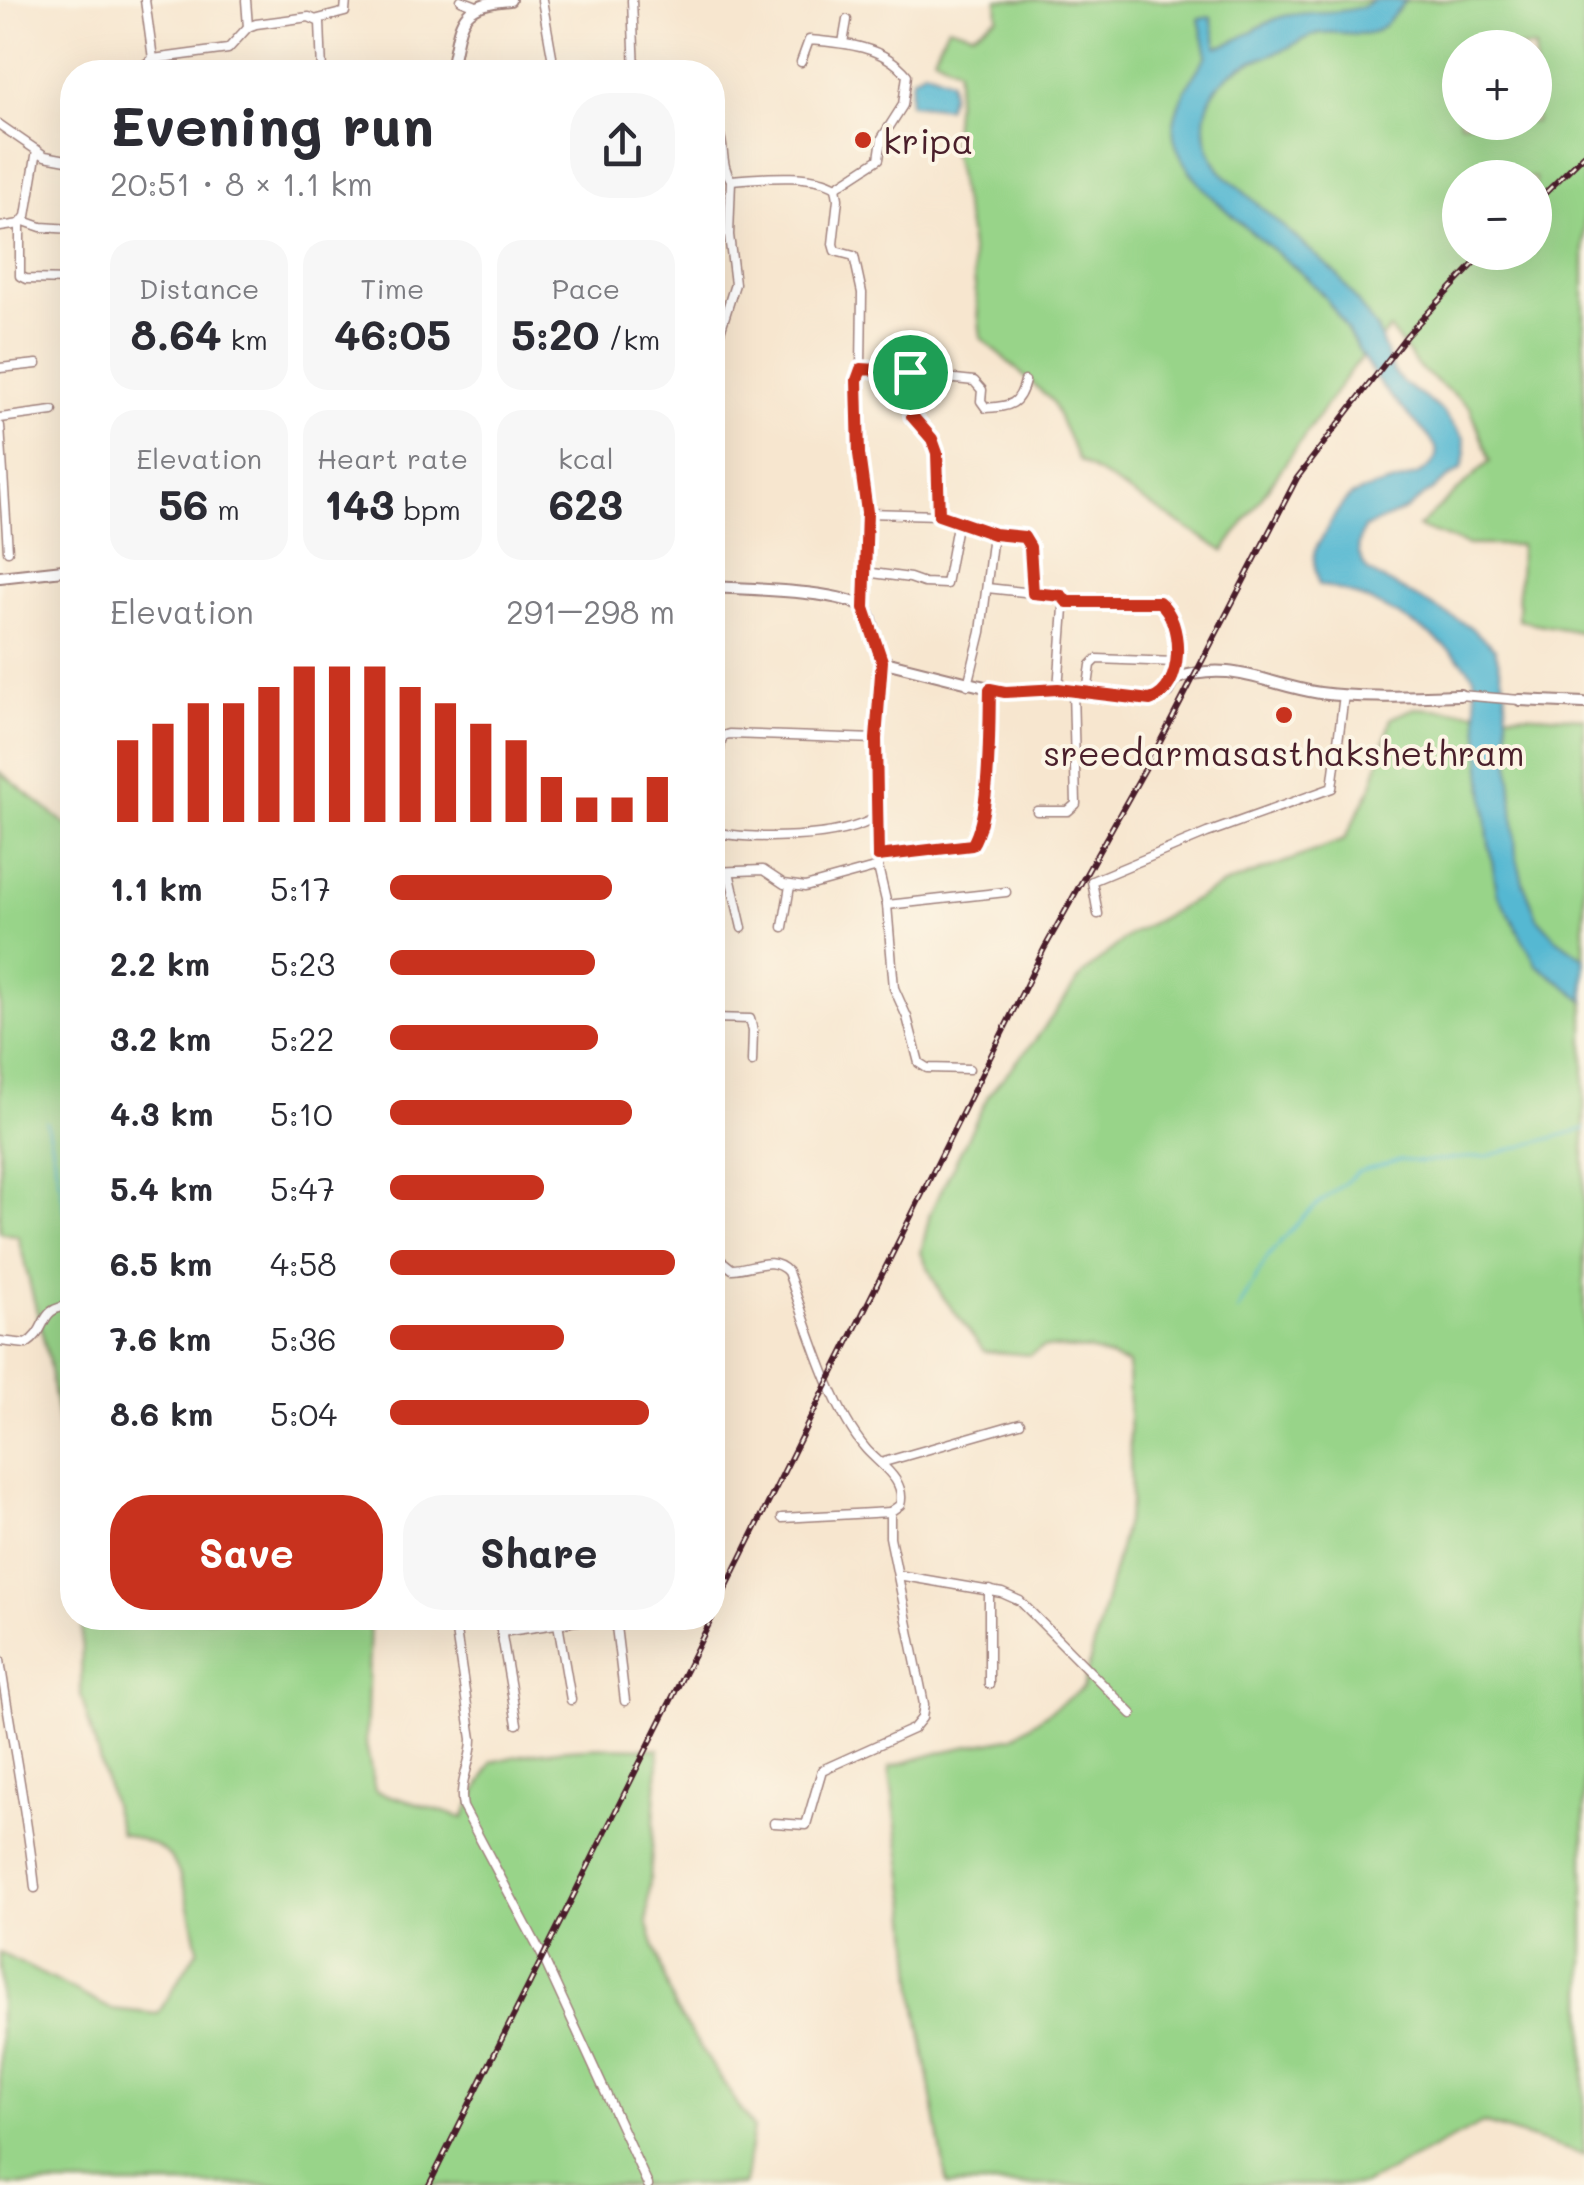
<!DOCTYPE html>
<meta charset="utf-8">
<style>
:root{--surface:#fff;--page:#f7f7f7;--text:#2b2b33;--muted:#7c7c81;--accent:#c8321e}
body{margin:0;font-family:Mali,sans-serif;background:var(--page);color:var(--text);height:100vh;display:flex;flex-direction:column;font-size:38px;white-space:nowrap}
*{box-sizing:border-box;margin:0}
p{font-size:32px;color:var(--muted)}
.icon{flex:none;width:55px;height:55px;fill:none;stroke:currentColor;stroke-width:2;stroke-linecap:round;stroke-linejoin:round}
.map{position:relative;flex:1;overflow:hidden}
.sheet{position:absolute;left:60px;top:60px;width:665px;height:1570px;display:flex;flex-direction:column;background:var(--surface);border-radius:40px;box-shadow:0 10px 40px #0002}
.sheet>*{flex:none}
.fabs{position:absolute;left:1442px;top:30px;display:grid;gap:20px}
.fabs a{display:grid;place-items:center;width:110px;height:110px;border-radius:50%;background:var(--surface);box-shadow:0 10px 40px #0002;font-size:50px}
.pin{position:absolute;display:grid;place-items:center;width:85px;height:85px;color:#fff;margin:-42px;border:5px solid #fff;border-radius:50%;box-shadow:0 2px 10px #0007}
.round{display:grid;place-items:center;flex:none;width:105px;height:105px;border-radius:40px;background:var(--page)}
.overview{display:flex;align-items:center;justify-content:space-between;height:170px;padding:0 50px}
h1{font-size:55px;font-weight:700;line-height:75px}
.figures{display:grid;grid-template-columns:repeat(3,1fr);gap:15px;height:170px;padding:10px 50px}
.figures div{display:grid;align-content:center;border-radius:25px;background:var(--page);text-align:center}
.figures b{font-size:42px;font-weight:700}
.figures small{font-size:28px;font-weight:400}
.figures p{font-size:28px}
.chart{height:280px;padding:20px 50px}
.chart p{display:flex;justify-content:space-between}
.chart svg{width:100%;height:180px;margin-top:10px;stroke:var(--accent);stroke-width:6}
.action{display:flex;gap:20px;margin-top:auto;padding:20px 50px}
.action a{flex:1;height:115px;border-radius:40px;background:var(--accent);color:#fff;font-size:40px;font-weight:700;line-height:115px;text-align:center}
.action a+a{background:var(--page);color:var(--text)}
ul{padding:0 50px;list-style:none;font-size:32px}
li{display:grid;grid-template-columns:160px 120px 1fr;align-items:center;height:75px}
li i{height:25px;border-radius:12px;background:var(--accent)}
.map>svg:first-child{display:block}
.green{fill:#98d489;stroke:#717a5a;stroke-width:2.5;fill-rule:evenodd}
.water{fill:#54b8d2;stroke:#4f6c7e;stroke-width:2.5}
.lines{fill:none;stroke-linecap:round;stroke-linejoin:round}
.stream{stroke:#54b8d2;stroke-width:2.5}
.minor-casing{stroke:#a0827d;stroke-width:11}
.tertiary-casing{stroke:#a0827d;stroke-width:14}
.minor{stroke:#fff;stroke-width:8}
.tertiary{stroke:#fff;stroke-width:10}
.rail-casing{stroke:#4a1f2b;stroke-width:6}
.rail{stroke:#fcf5e5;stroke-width:2.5;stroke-dasharray:8;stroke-linecap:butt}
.route-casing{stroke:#fff;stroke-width:20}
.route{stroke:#c8321e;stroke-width:12}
.poi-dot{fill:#c8321e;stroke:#fcf5e5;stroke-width:4}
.labels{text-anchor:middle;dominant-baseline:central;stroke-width:8;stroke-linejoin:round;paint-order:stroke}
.poi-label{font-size:35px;fill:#4a1f2b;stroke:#fcf5e5;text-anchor:start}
</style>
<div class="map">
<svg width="1584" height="2185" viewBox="0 0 1584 2185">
<rect width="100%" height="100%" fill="#fcf5e5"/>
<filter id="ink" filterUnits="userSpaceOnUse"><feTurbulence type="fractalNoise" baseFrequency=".01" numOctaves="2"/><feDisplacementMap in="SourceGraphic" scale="20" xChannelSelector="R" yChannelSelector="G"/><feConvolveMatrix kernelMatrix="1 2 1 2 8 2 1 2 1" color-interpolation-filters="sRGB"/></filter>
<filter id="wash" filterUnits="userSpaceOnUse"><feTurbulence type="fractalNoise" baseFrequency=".0048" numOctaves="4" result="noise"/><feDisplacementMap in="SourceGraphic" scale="40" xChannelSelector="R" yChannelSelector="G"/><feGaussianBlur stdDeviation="2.25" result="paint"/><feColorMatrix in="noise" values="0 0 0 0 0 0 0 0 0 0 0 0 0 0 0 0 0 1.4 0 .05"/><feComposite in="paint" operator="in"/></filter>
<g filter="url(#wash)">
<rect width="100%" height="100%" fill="#f7e6cf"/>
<g class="green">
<path d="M997 0H1584V633L1518 620 1520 545H1468L1418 527 1490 461 1470 407 1418 367 1390 329 1352 368 1224 551 1079 461 1051 400 981 338 969 233 952 149 958 69 934 56 948 26 973 33 998 17ZM1460 48H1535V122H1460ZM1460 178H1535V252H1460Z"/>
<path d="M1415 708 1584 718V2155L1483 2123 1363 2185H947L916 2002 908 1906 889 1767 945 1751 1013 1737 1083 1688 1131 1502 1128 1364 1090 1350 1043 1347 1030 1355 984 1351 941 1294 921 1253 930 1213 989 1094 1036 1039 1083 974 1129 935 1221 886 1344 840 1372 786 1391 718Z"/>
<path d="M0 772 72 829V1514L48 1357 18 1236 0 1232Z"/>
<path d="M82 1618H370L366 1744 375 1791 463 1818 492 1762C548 1747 602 1745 659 1749L647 1922 674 2007 753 2128 744 2185H0V1953L111 2009 158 2014 198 1949C193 1925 185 1876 170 1857 160 1844 135 1838 120 1833L81 1695Z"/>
</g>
<g class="water">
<path d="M1374 0H1406C1398 9 1390 22 1380 29 1364 39 1338 30 1320 33 1307 36 1296 44 1285 49 1273 54 1260 58 1249 63 1202 84 1193 130 1220 171L1336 273 1377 329 1393 371 1401 381 1441 410 1464 438 1466 453 1462 468 1405 510 1364 528C1356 547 1356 554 1368 571L1469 626 1495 649 1505 687 1516 854 1523 882 1537 917 1556 938 1584 958V1000L1537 965 1497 892 1488 837 1474 676C1444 634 1369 595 1319 585 1318 576 1313 564 1314 555 1314 549 1321 540 1324 535 1331 522 1338 507 1350 497 1367 483 1442 483 1436 448 1435 440 1395 402 1386 391 1357 356 1343 312 1308 279 1272 245 1165 177 1174 123 1178 98 1193 76 1207 55L1199 19 1211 17 1217 47C1241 42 1258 24 1281 17 1310 8 1349 18 1374 0Z"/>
<path d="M925 70 950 80 951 93 946 108 909 104 912 78Z"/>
</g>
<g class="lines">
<g class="stream">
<path d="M46 1121 72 1240"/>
<path d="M1237 1312 1268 1256 1304 1216 1358 1172 1400 1160 1421 1162 1488 1156 1584 1129"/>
</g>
</g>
</g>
<g filter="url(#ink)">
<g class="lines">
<defs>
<g id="minor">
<path d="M145 0 153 59"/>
<path d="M246 0 248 27"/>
<path d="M461 0 474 5"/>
<path d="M542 0 552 56"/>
<path d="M632 0 635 72"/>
<path d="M318 19 345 12 346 0"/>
<path d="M843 43 847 20"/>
<path d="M801 62 809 40C846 43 883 46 907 75L903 105 882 138 879 159 836 187"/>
<path d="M133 72 153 59 228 49 248 27 256 24 309 17 320 22 322 72"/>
<path d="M712 123C728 138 718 162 731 180 759 178 812 172 836 187"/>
<path d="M0 125 45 156 72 161"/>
<path d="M37 150 26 216 20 224V276L26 279 72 280"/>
<path d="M836 187 838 199 833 244 835 251 854 256 862 293 861 369 857 380 859 454 867 513 864 607"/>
<path d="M24 221 41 227 72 229"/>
<path d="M0 227 20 224"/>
<path d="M712 342 719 335 735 284 729 235 731 180"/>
<path d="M0 368 37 364"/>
<path d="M861 369 974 381 982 390 981 401 986 408C1010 406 1019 406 1025 381"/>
<path d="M910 373 912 416 933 439 937 453 939 515"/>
<path d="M0 418 53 411"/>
<path d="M0 426 8 551"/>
<path d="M867 513 939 515 993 534 1024 537 1030 547 1033 593"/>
<path d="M865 572 910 578 924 583 946 584 958 520"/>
<path d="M987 588 1062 596 1067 602"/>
<path d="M881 661 876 739 878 867 887 905 894 988 907 1017 919 1063 927 1068 969 1069"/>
<path d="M968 685 981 632 993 534"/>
<path d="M1058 689 1064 608 1071 601H1145L1163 605 1175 627V679"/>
<path d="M1087 693 1091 665 1097 659 1175 662"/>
<path d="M1460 695 1520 700"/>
<path d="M712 799 721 742 723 736 729 734 876 739"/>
<path d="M1037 811H1068L1076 804 1073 691"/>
<path d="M712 832C756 840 839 840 877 817"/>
<path d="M878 856 962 847 972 845 976 840 985 784 990 689"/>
<path d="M712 872 763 870 784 884 805 887 878 867"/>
<path d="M729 872 742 928"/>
<path d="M887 905 1006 892"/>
<path d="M1098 914 1092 881 1207 833 1332 788 1344 695"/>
<path d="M783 927 790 886"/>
<path d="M712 1018 750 1019 753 1031 752 1062"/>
<path d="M712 1253 732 1269C752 1269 772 1254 788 1272 807 1324 830 1407 866 1449 879 1464 907 1480 900 1505L890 1512V1537L924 1704 922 1718 913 1729 822 1770 806 1825 774 1823"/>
<path d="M0 1341 26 1344C50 1329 37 1307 72 1306"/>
<path d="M884 1462 1020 1423"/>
<path d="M782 1518 890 1512"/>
<path d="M898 1575 1002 1593 1020 1601 1132 1714"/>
<path d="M454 1618 472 1739C472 1763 458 1782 463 1807L543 1957 648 2185"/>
<path d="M499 1618 517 1724"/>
<path d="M557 1618 571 1700"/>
<path d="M615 1618 625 1701"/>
<path d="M502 1632 597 1618"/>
<path d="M0 1660C11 1736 27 1812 35 1888"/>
<path d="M989 1684V1590"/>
</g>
<g id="tertiary">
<path d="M450 72C462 25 454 4 510 0"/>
<path d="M0 577 72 569"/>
<path d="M712 587C742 589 846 590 865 609 876 621 874 646 881 661L1005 692 1058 689 1151 700 1168 692 1175 679C1232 659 1266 685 1320 693 1367 699 1413 696 1460 695"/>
<path d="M1520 700 1584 703"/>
</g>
</defs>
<use href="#minor" class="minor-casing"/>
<use href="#tertiary" class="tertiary-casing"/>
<use href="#minor" class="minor"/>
<use href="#tertiary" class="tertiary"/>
<defs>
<g id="rail">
<path d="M1535 203 1584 155"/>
<path d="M712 1616 1044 949 1159 744 1297 478 1407 335 1485 252"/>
<path d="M429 2185 712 1618"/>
</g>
</defs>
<use href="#rail" class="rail-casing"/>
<use href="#rail" class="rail"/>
</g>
</g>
<g class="lines" filter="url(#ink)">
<defs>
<path id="route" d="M861 369 910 372 912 416 932 439 937 453 939 515 994 534 1024 537 1030 547 1033 593 1062 596 1067 602H1159C1184 620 1185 690 1150 700L1058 689 1005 692 990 689C989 725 991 817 972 845L878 856 876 739 882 661 864 608 867 512 859 454 857 380Z"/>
</defs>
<use href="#route" class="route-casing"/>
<use href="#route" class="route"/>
</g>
<g class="poi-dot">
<circle cx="863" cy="140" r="10"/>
<circle cx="1284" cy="715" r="10"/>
</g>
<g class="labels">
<g class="poi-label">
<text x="883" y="140">kripa</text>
<text x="1284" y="752" text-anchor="middle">sreedarmasasthakshethram</text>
</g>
</g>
</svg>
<div class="fabs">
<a>+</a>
<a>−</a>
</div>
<div class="pin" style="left:910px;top:372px;background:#1e9e55"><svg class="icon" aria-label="arrive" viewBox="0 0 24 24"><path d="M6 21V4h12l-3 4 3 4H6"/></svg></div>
<section class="sheet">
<div class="overview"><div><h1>Evening run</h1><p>20:51 · 8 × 1.1 km</p></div><a class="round"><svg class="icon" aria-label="share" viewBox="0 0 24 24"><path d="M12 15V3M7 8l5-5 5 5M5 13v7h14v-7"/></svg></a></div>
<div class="figures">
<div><p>Distance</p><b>8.64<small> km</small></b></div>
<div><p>Time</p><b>46:05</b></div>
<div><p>Pace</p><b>5:20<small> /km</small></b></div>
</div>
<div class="figures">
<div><p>Elevation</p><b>56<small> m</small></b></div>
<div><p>Heart rate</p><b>143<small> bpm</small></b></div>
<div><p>kcal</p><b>623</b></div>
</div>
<div class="chart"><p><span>Elevation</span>291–298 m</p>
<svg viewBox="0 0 160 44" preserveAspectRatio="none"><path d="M5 44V24M15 44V20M25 44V15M35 44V15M45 44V11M55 44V6M65 44V6M75 44V6M85 44V11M95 44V15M105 44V20M115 44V24M125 44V33M135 44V38M145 44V38M155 44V33"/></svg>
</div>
<ul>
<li><b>1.1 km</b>5:17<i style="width:78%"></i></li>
<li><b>2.2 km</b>5:23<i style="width:72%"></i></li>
<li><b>3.2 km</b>5:22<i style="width:73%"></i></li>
<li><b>4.3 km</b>5:10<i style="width:85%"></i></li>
<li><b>5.4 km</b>5:47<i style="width:54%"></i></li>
<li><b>6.5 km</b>4:58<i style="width:100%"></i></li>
<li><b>7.6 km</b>5:36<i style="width:61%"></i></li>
<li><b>8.6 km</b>5:04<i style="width:91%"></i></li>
</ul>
<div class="action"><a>Save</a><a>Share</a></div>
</section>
</div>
